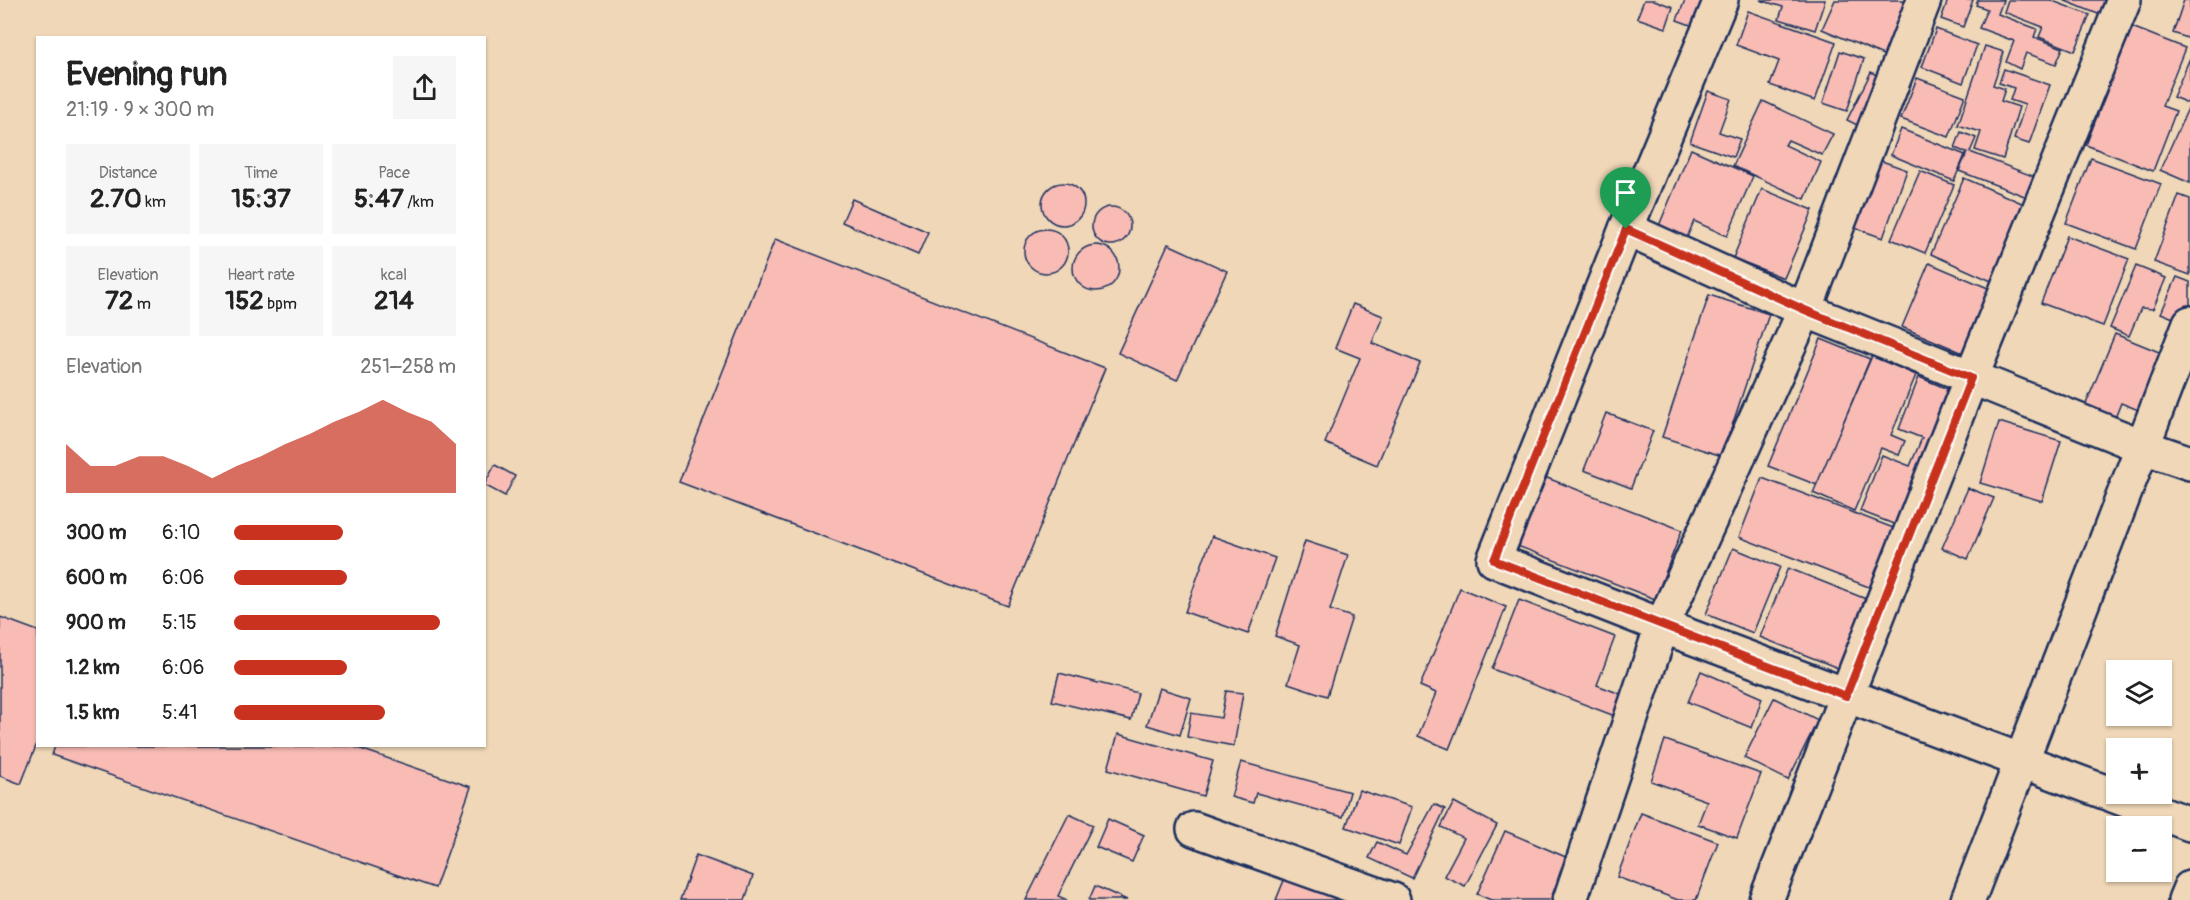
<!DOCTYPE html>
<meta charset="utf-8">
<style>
:root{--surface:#fff;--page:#f6f6f6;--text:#222;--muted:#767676;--accent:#c8321e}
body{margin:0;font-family:Pangolin,sans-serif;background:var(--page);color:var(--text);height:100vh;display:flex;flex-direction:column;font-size:22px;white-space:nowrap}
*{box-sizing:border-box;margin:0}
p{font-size:20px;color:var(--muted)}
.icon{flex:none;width:33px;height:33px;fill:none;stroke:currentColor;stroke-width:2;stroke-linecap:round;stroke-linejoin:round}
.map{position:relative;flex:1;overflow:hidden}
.sheet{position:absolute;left:36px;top:36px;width:450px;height:711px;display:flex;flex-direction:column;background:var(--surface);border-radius:0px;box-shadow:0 2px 4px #0004}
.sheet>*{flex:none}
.tools{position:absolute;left:2106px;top:660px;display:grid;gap:12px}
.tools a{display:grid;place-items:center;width:66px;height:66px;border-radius:0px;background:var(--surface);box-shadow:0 2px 4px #0004;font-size:30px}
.pin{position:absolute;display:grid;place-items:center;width:51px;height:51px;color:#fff;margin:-62px -26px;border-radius:50% 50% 50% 0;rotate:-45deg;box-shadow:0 0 6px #0007}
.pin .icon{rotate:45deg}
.round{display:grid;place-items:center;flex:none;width:63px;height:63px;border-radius:0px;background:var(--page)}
.summary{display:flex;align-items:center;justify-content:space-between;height:102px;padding:0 30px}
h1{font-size:33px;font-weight:800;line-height:45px}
.metrics{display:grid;grid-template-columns:repeat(3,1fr);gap:9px;height:102px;padding:6px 30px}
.metrics div{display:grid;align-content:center;border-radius:0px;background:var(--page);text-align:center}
.metrics b{font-size:26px;font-weight:800}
.metrics small{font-size:16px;font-weight:400}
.metrics p{font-size:16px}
.chart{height:168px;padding:12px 30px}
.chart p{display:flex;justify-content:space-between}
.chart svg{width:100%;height:108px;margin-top:6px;fill:var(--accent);opacity:.7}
ul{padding:0 30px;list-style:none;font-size:20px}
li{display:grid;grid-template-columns:96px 72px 1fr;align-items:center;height:45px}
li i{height:15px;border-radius:8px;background:var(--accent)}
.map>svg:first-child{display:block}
.building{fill:#f8bcb5;stroke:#1b2f5e;stroke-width:1.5}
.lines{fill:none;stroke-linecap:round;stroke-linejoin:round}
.street-casing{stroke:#1b2f5e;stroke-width:38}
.street{stroke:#efd7b7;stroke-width:33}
.route-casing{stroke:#fff;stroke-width:12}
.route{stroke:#c8321e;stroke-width:8}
</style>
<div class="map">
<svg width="2190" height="900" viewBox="0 0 2190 900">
<rect width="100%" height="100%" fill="#efd7b7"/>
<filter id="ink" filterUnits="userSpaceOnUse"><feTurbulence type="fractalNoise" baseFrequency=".0167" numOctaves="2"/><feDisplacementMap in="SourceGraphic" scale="12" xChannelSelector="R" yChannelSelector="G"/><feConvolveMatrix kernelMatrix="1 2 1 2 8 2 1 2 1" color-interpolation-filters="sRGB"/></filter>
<g filter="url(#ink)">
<g class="building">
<path d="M1644 0H1654L1673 7 1666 28 1637 18Z"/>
<path d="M1685 0H1708L1696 27 1677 20Z"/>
<path d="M1760 0H1825L1815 30 1779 19 1783 7Z"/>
<path d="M1835 0H1919L1897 61 1822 29Z"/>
<path d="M1948 0H1973L1963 27 1941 19Z"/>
<path d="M1978 0H2003L1998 14 2037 29 2034 37 2063 48 2056 64 2026 53 2020 69 2006 62 2014 41 1979 28 1987 9 1976 5Z"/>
<path d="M2008 0H2050L2090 15 2075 51 2039 37 2043 27 2004 12Z"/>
<path d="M2063 0H2109L2103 16Z"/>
<path d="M2184 0H2190V39L2173 33Z"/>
<path d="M1748 11 1836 42 1815 101 1770 85 1779 61 1736 45Z"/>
<path d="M2132 27 2185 48 2162 106 2176 111 2153 171 2086 145Z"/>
<path d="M1936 29 1977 45 1963 83 1922 67Z"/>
<path d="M1985 46 2004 52 1993 85 2005 89 2001 101 2019 107 2003 159 1975 150 1981 132 1958 125Z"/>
<path d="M1840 51 1864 59 1847 111 1823 103Z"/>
<path d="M2190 58V183L2160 170 2190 104 2173 97Z"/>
<path d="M2004 69 2050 85 2029 144 2014 139 2025 105 2010 100 2014 88 1999 83Z"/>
<path d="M1871 72 1888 81 1863 128 1847 120Z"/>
<path d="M1917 78 1965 96 1949 137 1901 119Z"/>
<path d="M1708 91 1731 99 1719 132 1740 139 1733 157 1690 142Z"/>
<path d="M1763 101 1833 134 1822 155 1788 140 1785 145 1821 162 1805 199 1733 166Z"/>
<path d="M1901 129 1965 155 1954 181 1891 155Z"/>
<path d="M1961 132 1976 138 1970 152 2043 180 2035 200 1959 171 1967 153 1955 148Z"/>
<path d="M1691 149 1753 176 1727 236 1694 221 1686 240 1658 228Z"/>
<path d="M2091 158 2161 184 2136 249 2066 223Z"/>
<path d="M1879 160 1907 170 1883 238 1855 228Z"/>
<path d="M1920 171 1954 185 1925 253 1891 239Z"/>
<path d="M1964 178 2031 207 1998 284 1931 254Z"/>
<circle cx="1063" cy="204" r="21"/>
<path d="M1762 189 1813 210 1784 278 1733 258Z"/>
<path d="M2179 195 2190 199V275L2154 262Z"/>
<path d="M852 199 928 232 918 255 842 222Z"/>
<circle cx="1111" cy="226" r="19"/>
<circle cx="1046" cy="251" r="22"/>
<path d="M2067 236 2129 259 2103 326 2041 303Z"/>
<path d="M775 239 1105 368 1008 606 679 482Z"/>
<path d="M1168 244 1227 271 1177 380 1118 353Z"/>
<circle cx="1096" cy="268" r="23"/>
<path d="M1929 263 1995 291 1968 355 1902 327Z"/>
<path d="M2136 266 2166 278 2153 309 2141 308 2129 336 2110 328Z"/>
<path d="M2177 277 2190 282V307L2183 322 2161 313Z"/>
<path d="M1709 295 1769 314 1722 456 1662 437Z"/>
<path d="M1353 304 1383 316 1372 343 1420 363 1377 465 1325 443 1360 358 1335 348Z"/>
<path d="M2115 334 2164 354 2141 411 2121 403 2113 423 2083 411Z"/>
<path d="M1821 339 1870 359 1817 485 1768 466Z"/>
<path d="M1872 356 1916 375 1891 435 1905 441 1899 455 1881 448 1854 511 1813 493Z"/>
<path d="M1919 377 1957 393 1904 528 1860 511 1882 455 1910 466 1922 438 1899 429Z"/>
<path d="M1606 413 1653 431 1631 488 1584 470Z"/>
<path d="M1999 422 2061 441 2042 501 1980 483Z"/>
<path d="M495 465 515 476 505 496 484 485Z"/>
<path d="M1529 471 1682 530 1655 599 1502 540Z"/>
<path d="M1762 478 1896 529 1874 589 1739 537Z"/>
<path d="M1968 488 1994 498 1968 559 1942 548Z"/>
<path d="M1212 536 1275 558 1248 634 1185 612Z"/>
<path d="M1305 541 1348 555 1330 610 1352 617 1327 696 1288 683 1300 645 1275 636Z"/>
<path d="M1733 548 1780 567 1753 633 1706 614Z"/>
<path d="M1788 568 1871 601 1843 670 1760 637Z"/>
<path d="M1460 588 1506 607 1449 749 1418 736 1436 693 1420 686Z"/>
<path d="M1519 600 1615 637 1597 685 1628 697 1620 718 1492 669Z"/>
<path d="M0 617 38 631V741L21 784 0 776Z"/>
<path d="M1701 671 1762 698 1752 728 1688 702Z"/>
<path d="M1059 673 1138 693 1131 720 1052 701Z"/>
<path d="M1159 688 1191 698 1180 735 1147 725Z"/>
<path d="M1226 691 1243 693 1234 746 1187 737 1191 713 1221 718Z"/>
<path d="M1774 698 1818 720 1788 780 1744 758Z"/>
<path d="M1118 734 1213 761 1203 796 1108 769Z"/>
<path d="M1665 740 1761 774 1737 838 1698 824 1707 801 1651 781Z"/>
<path d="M55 746H352L471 787 435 888 52 755Z"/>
<path d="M1241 762 1350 792 1343 817 1256 793 1253 803 1231 797Z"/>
<path d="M1359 790 1412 807 1399 845 1346 827Z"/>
<path d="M1454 802 1497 825 1465 886 1444 876 1464 838 1441 827Z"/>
<path d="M1434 804 1445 809 1412 878 1369 858 1377 842 1406 855Z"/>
<path d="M1641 813 1718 842 1696 900H1678L1617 877Z"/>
<path d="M1069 814 1093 825 1058 896 1067 900H1026Z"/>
<path d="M1108 819 1144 835 1132 862 1096 847Z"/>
<path d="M1505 831 1568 858 1550 900H1491L1477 894Z"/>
<path d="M696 855 753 876 745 900H680Z"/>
<path d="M1289 868 1344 890 1340 900H1276Z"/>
<path d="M1095 886 1127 900H1089Z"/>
</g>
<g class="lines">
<defs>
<g id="street">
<path d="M1721 0 1626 229 1494 560 1662 626 2190 824"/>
<path d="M1626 229 1805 310 2144 447 2190 463"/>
<path d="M1194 829 1393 900"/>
<path d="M1570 900 1662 626 1805 310 1924 0"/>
<path d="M1766 900 1971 378 2124 0"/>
<path d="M1968 900 2190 323"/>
<path d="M2185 900 2190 888"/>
</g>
</defs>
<use href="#street" class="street-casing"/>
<use href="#street" class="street"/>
</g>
</g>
<g class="lines" filter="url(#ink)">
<defs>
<path id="route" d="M1626 229 1805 310 1971 378 1846 696 1494 560Z"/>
</defs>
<use href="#route" class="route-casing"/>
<use href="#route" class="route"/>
</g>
</svg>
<div class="tools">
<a><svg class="icon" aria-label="layers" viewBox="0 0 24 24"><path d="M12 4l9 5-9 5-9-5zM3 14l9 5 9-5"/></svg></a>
<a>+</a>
<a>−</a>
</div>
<div class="pin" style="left:1626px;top:229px;background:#1e9e55"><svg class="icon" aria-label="arrive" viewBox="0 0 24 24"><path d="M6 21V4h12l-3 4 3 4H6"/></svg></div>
<section class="sheet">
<div class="summary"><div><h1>Evening run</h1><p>21:19 · 9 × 300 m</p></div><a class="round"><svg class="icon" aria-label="share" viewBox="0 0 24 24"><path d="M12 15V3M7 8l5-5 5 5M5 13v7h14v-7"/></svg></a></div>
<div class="metrics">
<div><p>Distance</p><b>2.70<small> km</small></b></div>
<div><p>Time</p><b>15:37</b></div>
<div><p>Pace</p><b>5:47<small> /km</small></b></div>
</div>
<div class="metrics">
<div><p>Elevation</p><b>72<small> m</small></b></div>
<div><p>Heart rate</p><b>152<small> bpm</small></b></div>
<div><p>kcal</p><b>214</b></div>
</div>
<div class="chart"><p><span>Elevation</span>251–258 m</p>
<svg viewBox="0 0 160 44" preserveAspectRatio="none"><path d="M0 44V24L10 33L20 33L30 29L40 29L50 33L60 38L70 33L80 29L90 24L100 20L110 15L120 11L130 6L140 11L150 15L160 24V44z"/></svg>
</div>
<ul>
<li><b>300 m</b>6:10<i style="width:49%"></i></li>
<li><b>600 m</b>6:06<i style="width:51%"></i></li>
<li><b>900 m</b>5:15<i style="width:93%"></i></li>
<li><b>1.2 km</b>6:06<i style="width:51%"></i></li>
<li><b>1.5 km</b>5:41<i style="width:68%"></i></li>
</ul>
</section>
</div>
